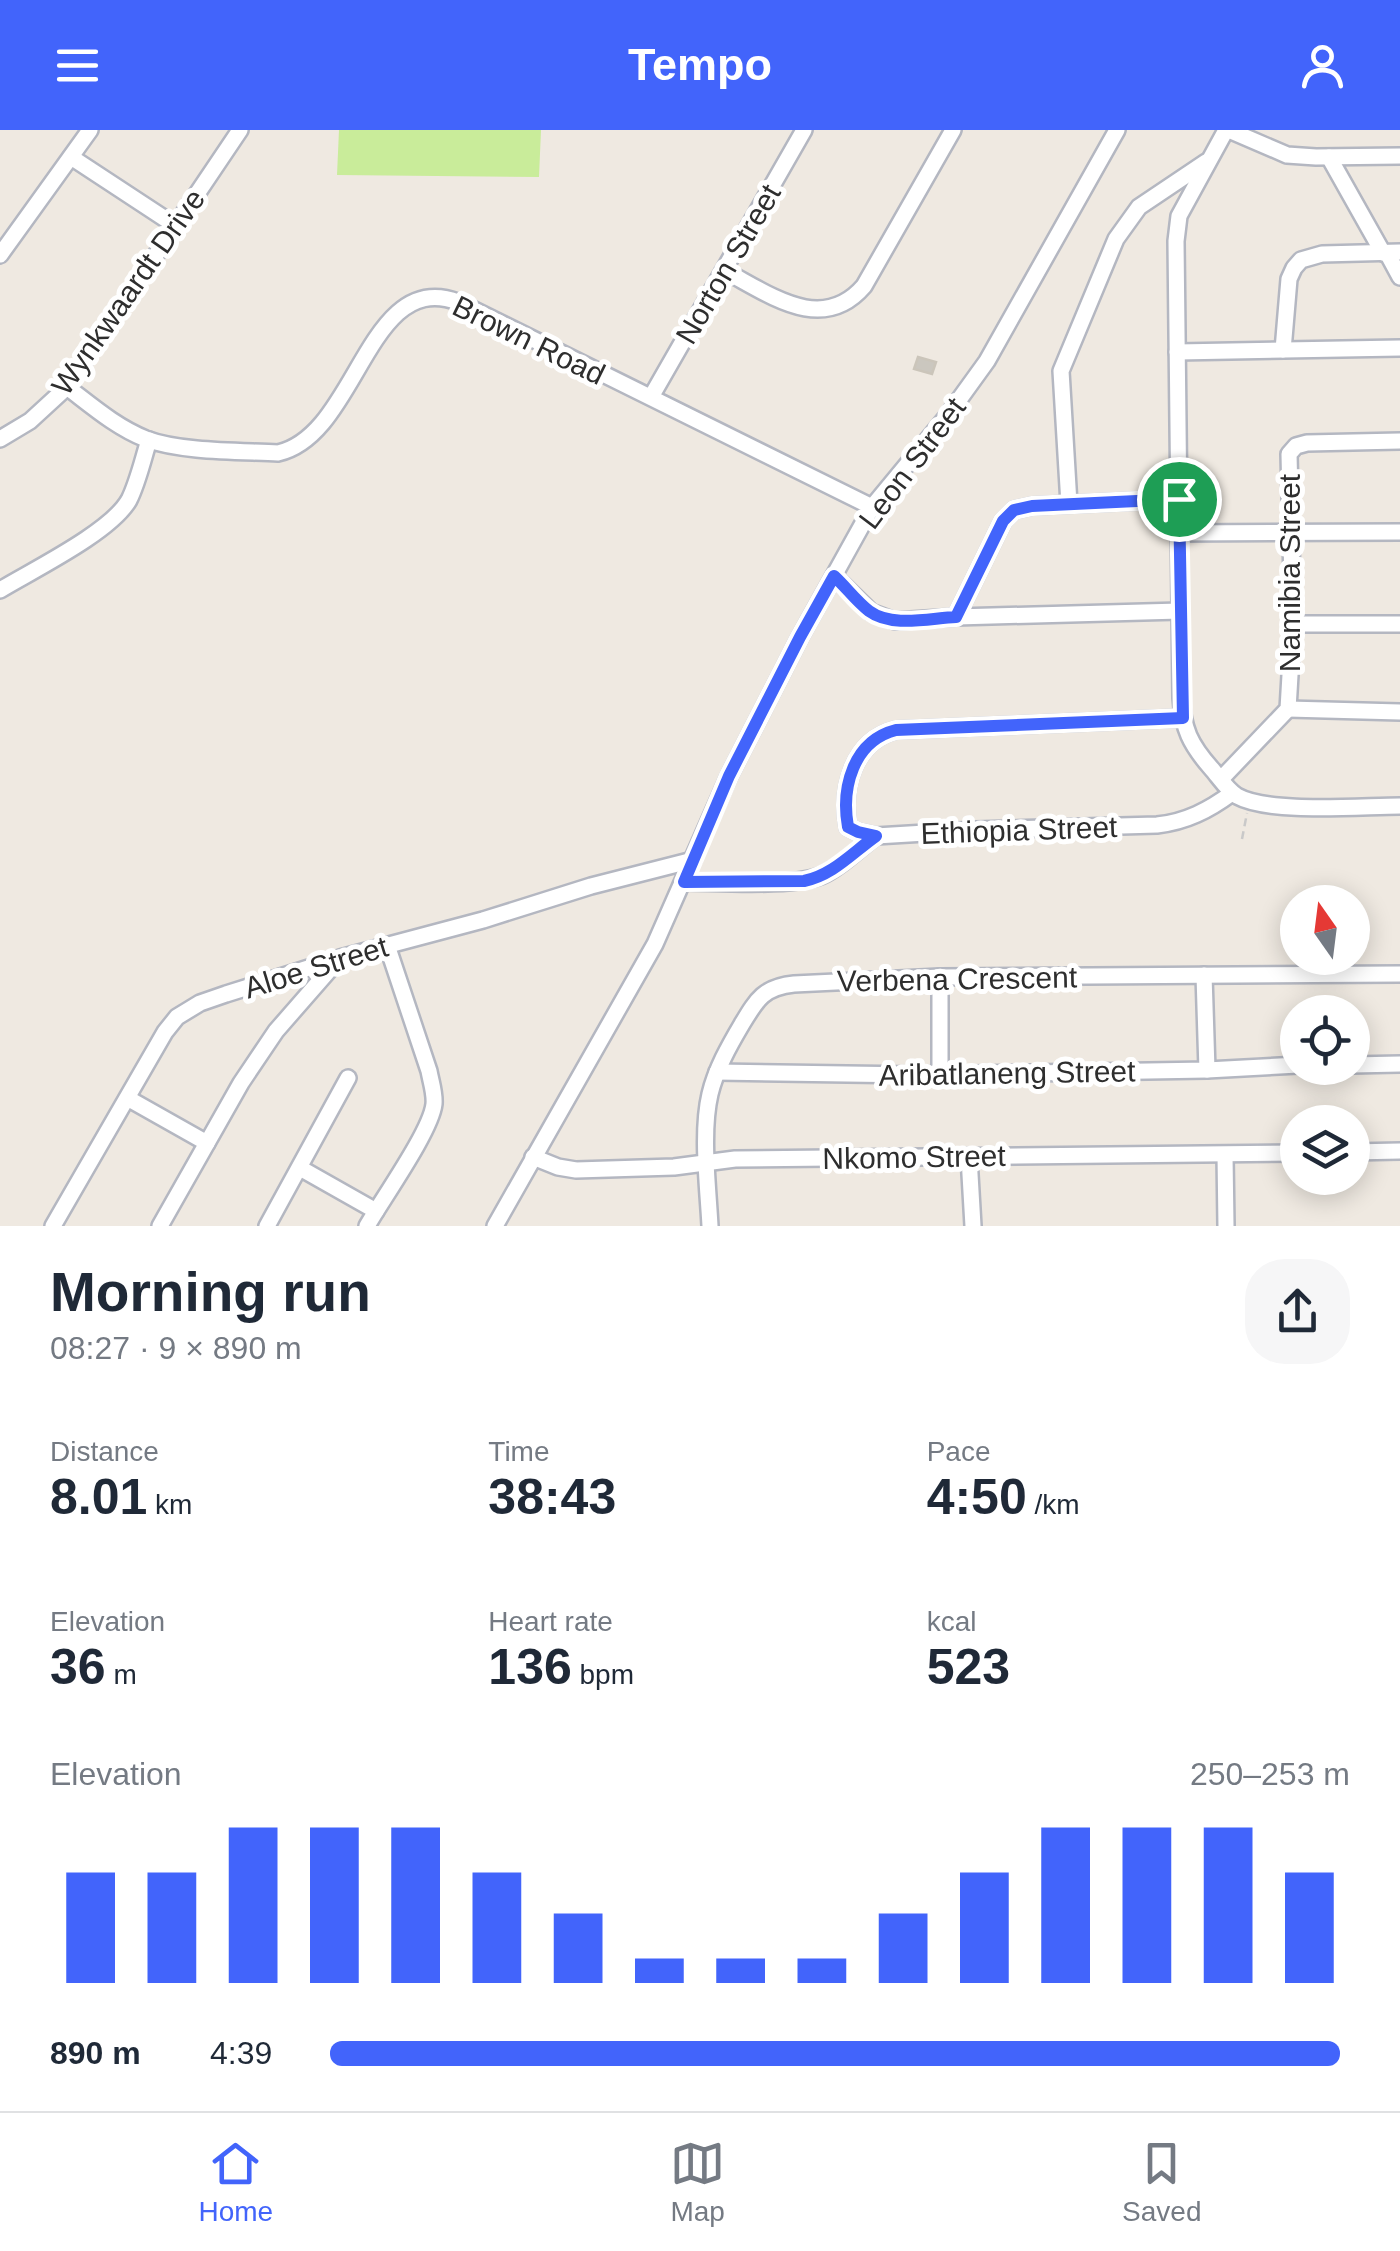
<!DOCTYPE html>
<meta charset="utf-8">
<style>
:root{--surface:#fff;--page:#f6f6f7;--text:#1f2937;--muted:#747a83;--line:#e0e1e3;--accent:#4264fb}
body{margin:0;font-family:Arial,sans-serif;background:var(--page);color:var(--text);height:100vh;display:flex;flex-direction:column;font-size:38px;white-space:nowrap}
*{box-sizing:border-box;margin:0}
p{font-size:32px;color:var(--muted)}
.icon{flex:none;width:55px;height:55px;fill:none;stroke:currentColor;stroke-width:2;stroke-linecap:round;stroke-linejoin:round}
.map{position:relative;height:1096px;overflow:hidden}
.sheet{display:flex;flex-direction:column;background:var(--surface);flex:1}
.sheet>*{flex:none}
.needle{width:65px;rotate:346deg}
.buttons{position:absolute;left:1280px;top:755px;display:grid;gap:20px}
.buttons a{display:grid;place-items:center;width:90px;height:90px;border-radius:50%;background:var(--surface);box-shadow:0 5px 25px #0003;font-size:50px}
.pin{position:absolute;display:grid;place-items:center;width:85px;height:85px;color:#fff;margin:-42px;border:5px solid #fff;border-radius:50%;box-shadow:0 2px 10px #0007}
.round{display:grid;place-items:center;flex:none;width:105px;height:105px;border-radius:40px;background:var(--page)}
.overview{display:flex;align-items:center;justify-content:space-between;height:170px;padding:0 50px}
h1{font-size:55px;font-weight:700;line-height:75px}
.stats{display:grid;grid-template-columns:repeat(3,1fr);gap:15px;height:170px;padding:10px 50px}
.stats div{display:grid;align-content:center}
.stats b{font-size:50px;font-weight:700}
.stats small{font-size:28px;font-weight:400}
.stats p{font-size:28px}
.chart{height:280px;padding:20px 50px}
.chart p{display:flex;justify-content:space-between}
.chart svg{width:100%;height:180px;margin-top:10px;stroke:var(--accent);stroke-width:6}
ul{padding:0 50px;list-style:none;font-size:32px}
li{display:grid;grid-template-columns:160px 120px 1fr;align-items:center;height:75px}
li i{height:25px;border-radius:12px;background:var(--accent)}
header{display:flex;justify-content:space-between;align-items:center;height:130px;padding:0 50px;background:var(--accent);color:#fff;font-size:45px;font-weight:700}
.dock{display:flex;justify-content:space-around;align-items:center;height:140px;border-top:2px solid var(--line);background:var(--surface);font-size:28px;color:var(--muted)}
.dock a{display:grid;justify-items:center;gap:5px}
.dock .selected{color:var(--accent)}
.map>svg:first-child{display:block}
.pitch{fill:#c9ec9a}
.building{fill:#cbc7bf;stroke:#cbc5ba;stroke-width:2.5}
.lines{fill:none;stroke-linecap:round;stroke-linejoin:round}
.minor-casing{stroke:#b4b7c1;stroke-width:20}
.path{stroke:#c9c9c9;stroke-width:2.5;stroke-dasharray:8 5;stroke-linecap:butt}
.minor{stroke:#fff;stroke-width:15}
.route-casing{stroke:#fff;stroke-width:20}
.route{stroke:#4264fb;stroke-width:12}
.labels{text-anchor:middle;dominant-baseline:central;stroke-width:10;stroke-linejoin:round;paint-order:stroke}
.street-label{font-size:30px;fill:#2e2e2e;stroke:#fff}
</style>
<header><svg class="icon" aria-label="menu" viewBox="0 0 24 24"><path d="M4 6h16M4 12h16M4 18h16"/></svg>Tempo<svg class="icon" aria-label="person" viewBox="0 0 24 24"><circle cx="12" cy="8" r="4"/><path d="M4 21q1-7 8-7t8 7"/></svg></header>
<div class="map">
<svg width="1400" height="1096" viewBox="0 0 1400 1096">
<rect width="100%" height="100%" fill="#efe9e1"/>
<path class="pitch" d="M339 0H541L539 47 337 45Z"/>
<path class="building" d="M918 227 936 232 932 244 914 239Z"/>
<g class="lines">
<defs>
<g id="minor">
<path d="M1226 0 1179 86 1176 111 1181 568C1183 599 1190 614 1211 638 1219 647 1227 660 1237 666 1269 684 1360 676 1400 676"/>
<path d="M1229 0 1287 25 1316 27 1400 26"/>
<path d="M71 27 176 96"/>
<path d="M1329 27 1383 123"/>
<path d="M1387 123 1400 147"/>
<path d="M0 125 90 0"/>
<path d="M725 141C769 164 822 205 864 156L953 0"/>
<path d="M1283 220 1289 149 1294 138 1301 130 1322 124 1400 122"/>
<path d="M1177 222 1400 218"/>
<path d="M67 257C92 276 116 297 146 309 181 322 239 321 278 323 358 305 367 138 458 172L872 377"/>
<path d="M651 267 804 0"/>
<path d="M0 309 30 291 67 257 240 0"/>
<path d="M1069 374 1061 241 1116 109 1139 77 1206 32"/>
<path d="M1180 403 1400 402"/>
<path d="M834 446 871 482 895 491 956 487 1180 481"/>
<path d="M0 460C33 440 111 402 129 370 138 352 143 329 149 310"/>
<path d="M956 487 1003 391 1014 380 1032 376 1179 369"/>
<path d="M1293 494H1400"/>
<path d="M1288 579 1400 582"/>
<path d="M1183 588 896 600C853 611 841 658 848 697L858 702 876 706 975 700 1157 695C1186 692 1209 680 1232 663"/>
<path d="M1221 649 1288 579 1293 494 1289 324 1296 316 1307 313 1400 311"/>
<path d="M684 752C717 752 798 758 825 744 843 735 859 718 876 706"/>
<path d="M1204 845 1207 940"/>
<path d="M1352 935 1400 934"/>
<path d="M717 942 915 945 1207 940 1298 935"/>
<path d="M940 945V847"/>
<path d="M129 969 207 1013"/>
<path d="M1352 1022 1400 1021"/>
<path d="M1225 1025 1226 1096"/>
<path d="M533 1027 558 1037 576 1040 674 1037 735 1029 1298 1023"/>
<path d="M969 1027 973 1096"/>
<path d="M300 1038 376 1081"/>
<path d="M53 1096 165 902 177 887 200 873 226 864 340 828 483 790 591 756 693 730"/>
<path d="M160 1096 241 953 276 901 338 830"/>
<path d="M267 1096 348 948"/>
<path d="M367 1096C383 1068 431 1001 434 974 435 963 431 952 429 941L387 815"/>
<path d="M495 1096 655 814 729 646 800 507 872 377 948 285 987 231 1117 0"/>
<path d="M710 1096C708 1057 701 1002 710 964 716 939 729 916 742 894 757 869 764 857 794 854L940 847 1400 844"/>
</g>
</defs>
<use href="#minor" class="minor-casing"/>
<path class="path" d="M1242 709 1247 683"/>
<use href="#minor" class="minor"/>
</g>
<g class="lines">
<defs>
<path id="route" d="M1179 369 1183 588 896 600C853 611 841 658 848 697L858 702 876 706C852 723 833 745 804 751L684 752 729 646 800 507 834 446C846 457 856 471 869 481 892 498 930 488 956 487L1003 391 1014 380 1032 376Z"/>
</defs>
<use href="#route" class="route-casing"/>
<use href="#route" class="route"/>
</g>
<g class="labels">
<g class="street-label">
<text transform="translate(728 134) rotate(-60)">Norton Street</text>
<text transform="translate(128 162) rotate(-55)">Wynkwaardt Drive</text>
<text transform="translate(529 210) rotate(26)">Brown Road</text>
<text transform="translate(912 333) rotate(-53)">Leon Street</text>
<text transform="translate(1289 443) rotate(-90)">Namibia Street</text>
<text transform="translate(1019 700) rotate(-2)">Ethiopia Street</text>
<text transform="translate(316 837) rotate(-17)">Aloe Street</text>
<text transform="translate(957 849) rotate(-1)">Verbena Crescent</text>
<text transform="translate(1007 943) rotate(-1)">Aribatlaneng Street</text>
<text transform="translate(914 1027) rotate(-1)">Nkomo Street</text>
</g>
</g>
</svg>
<div class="buttons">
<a><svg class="needle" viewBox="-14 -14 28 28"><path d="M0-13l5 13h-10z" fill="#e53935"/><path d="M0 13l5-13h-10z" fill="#747a83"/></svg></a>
<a><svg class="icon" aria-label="locate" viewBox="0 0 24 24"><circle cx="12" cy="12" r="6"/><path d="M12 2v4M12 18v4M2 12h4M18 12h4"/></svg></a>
<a><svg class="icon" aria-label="layers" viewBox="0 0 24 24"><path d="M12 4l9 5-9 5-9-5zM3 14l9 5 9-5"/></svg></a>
</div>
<div class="pin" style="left:1179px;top:369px;background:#1e9e55"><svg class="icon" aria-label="arrive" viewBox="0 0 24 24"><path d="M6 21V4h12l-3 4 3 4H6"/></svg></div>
</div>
<section class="sheet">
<div class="overview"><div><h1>Morning run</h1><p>08:27 · 9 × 890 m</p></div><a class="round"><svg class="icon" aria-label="share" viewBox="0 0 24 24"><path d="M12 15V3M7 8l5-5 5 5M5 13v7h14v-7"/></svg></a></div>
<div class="stats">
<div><p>Distance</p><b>8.01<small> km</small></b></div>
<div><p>Time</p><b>38:43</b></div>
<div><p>Pace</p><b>4:50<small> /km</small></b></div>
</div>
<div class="stats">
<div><p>Elevation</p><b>36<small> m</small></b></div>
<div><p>Heart rate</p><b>136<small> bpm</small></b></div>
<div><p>kcal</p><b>523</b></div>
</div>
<div class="chart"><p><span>Elevation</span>250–253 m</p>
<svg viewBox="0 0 160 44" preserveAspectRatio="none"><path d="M5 44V17M15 44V17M25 44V6M35 44V6M45 44V6M55 44V17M65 44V27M75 44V38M85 44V38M95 44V38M105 44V27M115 44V17M125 44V6M135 44V6M145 44V6M155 44V17"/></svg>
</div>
<ul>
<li><b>890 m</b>4:39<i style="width:99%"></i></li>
</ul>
</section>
<nav class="dock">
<a class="selected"><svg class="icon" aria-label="home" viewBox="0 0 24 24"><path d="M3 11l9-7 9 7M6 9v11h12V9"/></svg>Home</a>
<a><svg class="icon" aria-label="map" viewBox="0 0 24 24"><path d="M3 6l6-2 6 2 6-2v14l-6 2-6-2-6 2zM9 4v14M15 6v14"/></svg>Map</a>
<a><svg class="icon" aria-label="saved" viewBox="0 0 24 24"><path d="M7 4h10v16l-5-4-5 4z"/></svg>Saved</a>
</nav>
